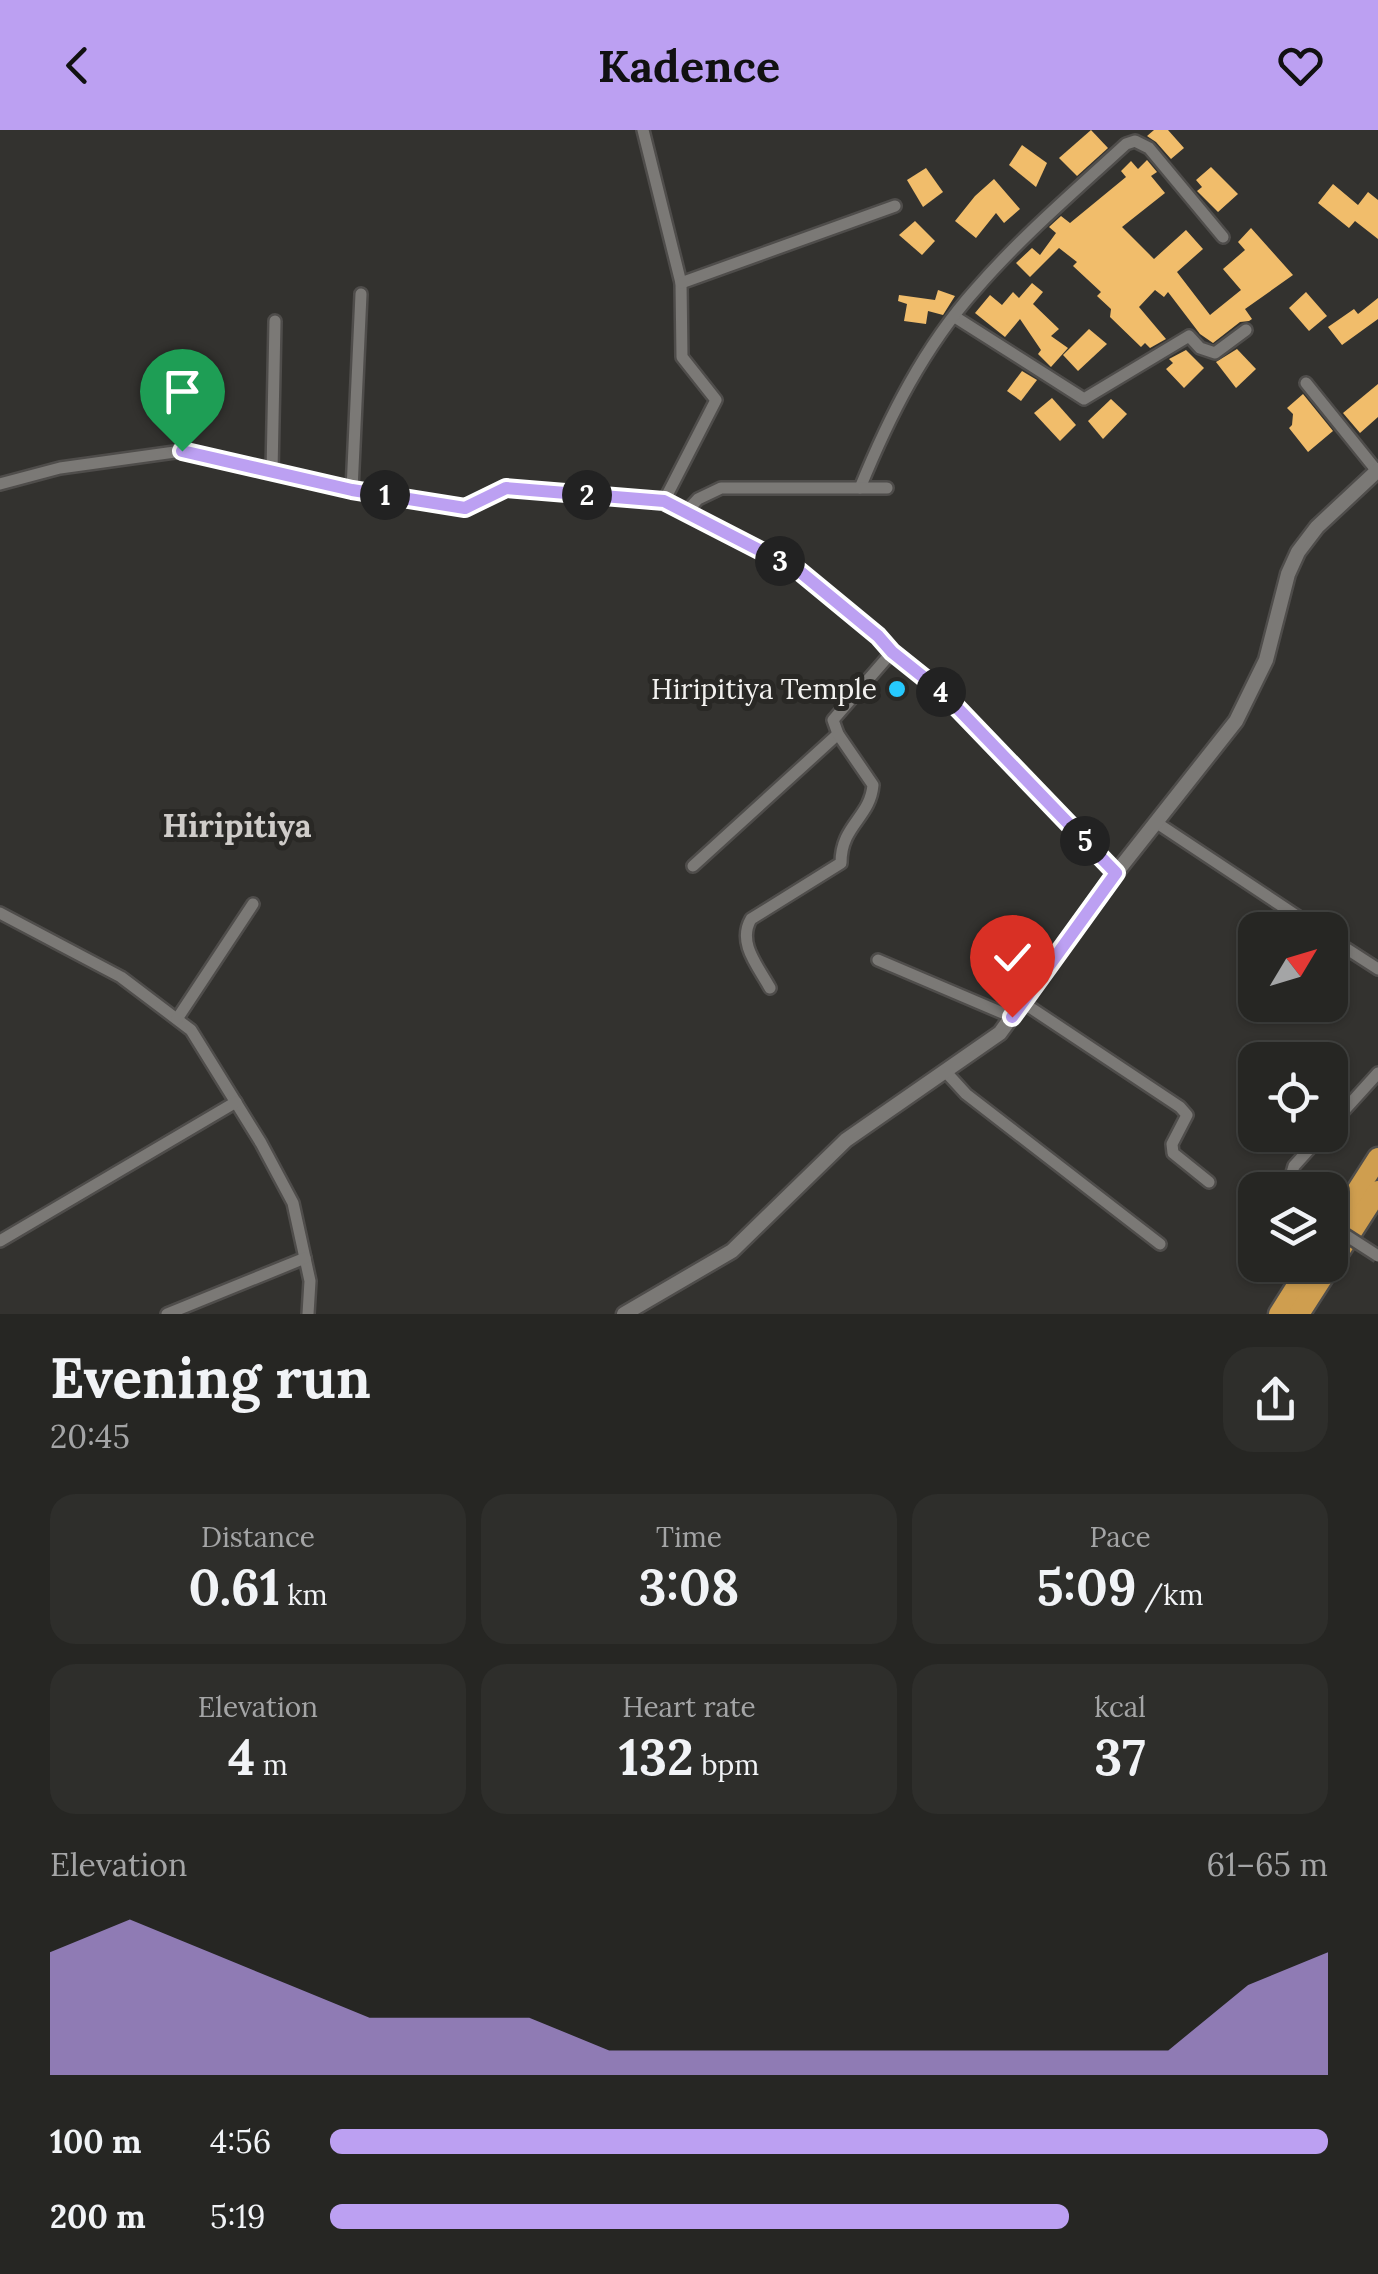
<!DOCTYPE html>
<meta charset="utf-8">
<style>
:root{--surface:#262623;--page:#2e2e2b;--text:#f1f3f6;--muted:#a4a5a6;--line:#424341;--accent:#bca0f2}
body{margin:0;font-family:Lora,serif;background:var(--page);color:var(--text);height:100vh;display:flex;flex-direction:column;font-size:38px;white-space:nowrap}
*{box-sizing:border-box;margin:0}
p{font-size:32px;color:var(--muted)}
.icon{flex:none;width:55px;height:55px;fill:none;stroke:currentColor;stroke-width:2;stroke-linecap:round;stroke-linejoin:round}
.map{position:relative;height:1184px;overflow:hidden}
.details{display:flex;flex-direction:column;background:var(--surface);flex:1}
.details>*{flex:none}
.needle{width:65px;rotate:52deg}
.controls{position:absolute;left:1238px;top:782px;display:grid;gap:20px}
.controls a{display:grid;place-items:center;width:110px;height:110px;border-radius:20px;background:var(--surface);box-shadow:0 2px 8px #0004,0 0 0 2px var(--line);font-size:50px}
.pin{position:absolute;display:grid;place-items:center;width:85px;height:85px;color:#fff;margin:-102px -42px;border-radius:50% 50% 50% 0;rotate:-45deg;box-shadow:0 0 10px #0007}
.pin .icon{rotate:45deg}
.km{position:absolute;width:50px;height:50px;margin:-25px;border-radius:50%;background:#222;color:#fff;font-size:28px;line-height:50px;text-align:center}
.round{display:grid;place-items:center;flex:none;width:105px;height:105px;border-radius:30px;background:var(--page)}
.summary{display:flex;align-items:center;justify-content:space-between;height:170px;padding:0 50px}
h1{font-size:55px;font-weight:700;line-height:75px}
.figures{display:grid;grid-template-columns:repeat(3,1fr);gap:15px;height:170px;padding:10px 50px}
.figures div{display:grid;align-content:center;border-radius:25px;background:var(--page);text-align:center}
.figures b{font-size:50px;font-weight:700}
.figures small{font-size:28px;font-weight:400}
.figures p{font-size:28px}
.chart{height:280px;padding:20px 50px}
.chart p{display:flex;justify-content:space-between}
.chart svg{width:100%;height:180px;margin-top:10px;fill:var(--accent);opacity:.7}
ul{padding:0 50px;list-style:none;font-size:32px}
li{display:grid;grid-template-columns:160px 120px 1fr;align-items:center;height:75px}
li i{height:25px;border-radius:12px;background:var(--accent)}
header{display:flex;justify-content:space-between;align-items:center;height:130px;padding:0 50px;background:var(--accent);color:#111;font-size:45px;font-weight:700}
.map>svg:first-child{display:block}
.building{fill:#f1bd6b}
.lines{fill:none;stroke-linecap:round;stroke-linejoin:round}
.minor-casing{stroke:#4f4d4b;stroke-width:16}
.tertiary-casing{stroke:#4f4d4b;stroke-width:19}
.motorway-casing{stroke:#4f4d4b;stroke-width:25}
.minor{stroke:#7b7976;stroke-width:11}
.tertiary{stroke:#7b7976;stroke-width:14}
.motorway{stroke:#cf9e4f;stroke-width:20}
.minor-bridge-casing{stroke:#4f4d4b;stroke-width:16;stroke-linecap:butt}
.minor-bridge{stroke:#7b7976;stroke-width:11}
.route-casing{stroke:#fff;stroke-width:20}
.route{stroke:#bca0f2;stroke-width:12}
.poi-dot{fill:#26c9fe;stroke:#292825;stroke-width:4}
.labels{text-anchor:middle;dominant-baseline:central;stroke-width:10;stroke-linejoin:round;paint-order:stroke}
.poi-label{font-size:28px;fill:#f3f2f0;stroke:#292825;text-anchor:end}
.quarter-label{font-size:32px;font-weight:bold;fill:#cfccc9;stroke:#292825}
</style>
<header><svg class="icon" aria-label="back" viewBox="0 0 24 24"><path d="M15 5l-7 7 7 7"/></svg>Kadence<svg class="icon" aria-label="heart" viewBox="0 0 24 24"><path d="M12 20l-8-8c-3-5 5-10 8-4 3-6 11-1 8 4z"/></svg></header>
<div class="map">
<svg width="1378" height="1184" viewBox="0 0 1378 1184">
<rect width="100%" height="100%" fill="#33322f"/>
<g class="building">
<path d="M1091 0 1108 18 1077 46 1059 28Z"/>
<path d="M1154 0H1168L1184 18 1171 29 1156 12 1147 6Z"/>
<path d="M1022 15 1047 33 1036 57 1009 35Z"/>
<path d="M1147 30 1157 42 1151 46 1165 63 1122 97 1154 129 1186 100 1203 119 1177 142 1210 185 1241 160 1223 139 1245 120 1238 112 1251 98 1293 145 1245 179 1252 189 1249 191 1240 192 1213 213 1200 204 1168 162 1164 167 1155 160 1139 177 1166 209 1150 218 1145 213 1141 217 1110 187 1111 179 1097 166 1101 162 1073 136 1077 132 1059 118 1030 147 1016 133 1032 118 1040 125 1056 103 1049 97 1061 86 1070 93 1126 47 1121 41 1131 31 1138 39Z"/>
<path d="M1211 37 1238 64 1218 82 1197 61 1202 57 1196 50Z"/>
<path d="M926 38 943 62 923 77 907 50Z"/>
<path d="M994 49 1020 79 1004 93 996 83 976 108 955 91 975 66Z"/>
<path d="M1333 54 1358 75 1368 62 1378 70V109L1355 91 1349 98 1318 73Z"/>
<path d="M915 91 935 111 922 125 899 105Z"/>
<path d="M1032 153 1043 162 1033 174 1059 199 1051 206 1068 218 1051 237 1038 224 1041 220 1020 189 1005 207 975 183 990 165 1002 175 1013 162 1019 168Z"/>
<path d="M938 160 955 166 943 185 928 181 926 194 904 191 907 174 898 171 899 165 935 170Z"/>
<path d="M1306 162 1327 186 1309 201 1289 178Z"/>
<path d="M1378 168V189L1342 215 1328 197 1354 179 1358 184Z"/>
<path d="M1089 199 1107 214 1078 241 1063 225Z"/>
<path d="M1237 219 1256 239 1236 258 1216 232Z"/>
<path d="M1186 220 1204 238 1184 258 1166 239 1173 233 1169 229Z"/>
<path d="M1022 241 1037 250 1021 271 1007 261Z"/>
<path d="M1378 254V287L1360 303 1343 283Z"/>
<path d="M1303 264 1333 301 1308 322 1289 298 1292 295 1293 284 1287 278Z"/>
<path d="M1052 268 1076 295 1060 311 1034 283Z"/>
<path d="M1111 269 1127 284 1103 309 1088 291Z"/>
</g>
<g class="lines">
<defs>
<g id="minor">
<path d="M643 0 681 153 682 227 716 270 664 371"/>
<path d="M681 153 895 76"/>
<path d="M955 187 1084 269 1189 206 1200 218 1215 223 1246 200"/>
<path d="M1306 253 1377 341"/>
<path d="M272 342 275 191"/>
<path d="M0 354 60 338 182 321 352 360 465 378 506 358 664 371 798 441 878 505 892 522 941 562 1116 743"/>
<path d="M860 358C889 287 924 217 976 159 1021 107 1075 61 1126 14L1135 11 1149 18 1223 107"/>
<path d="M352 360 361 164"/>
<path d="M686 382 698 369 721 358H887"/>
<path d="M1157 693 1318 800"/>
<path d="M693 736 838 604"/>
<path d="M0 783 121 847 191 900 261 1013 293 1073 310 1151 308 1184"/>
<path d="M1330 808 1378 839"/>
<path d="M878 830 1012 887"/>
<path d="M770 858C758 836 737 813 751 789L841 733C841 695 870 688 873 655L838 604 833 590 892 522"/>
<path d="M1022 872 1180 977 1187 985 1172 1014 1173 1023 1209 1052"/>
<path d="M177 889 253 774"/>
<path d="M945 941 966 964 1160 1114"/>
<path d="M1330 996 1378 943"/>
<path d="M1287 1060 1294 1036 1322 1005"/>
<path d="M0 1111 236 972"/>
<path d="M167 1184 305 1128"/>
</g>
<path id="tertiary" d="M624 1184 732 1121 846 1010 1000 903 1116 743 1236 591 1266 530 1288 444 1298 422 1317 397 1378 340"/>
<g id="motorway">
<path d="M1330 1103 1378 1028"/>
<path d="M1279 1184 1310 1135"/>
<path d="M1299 1184 1378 1061"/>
</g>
</defs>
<use href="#minor" class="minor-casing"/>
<use href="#tertiary" class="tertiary-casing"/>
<use href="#motorway" class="motorway-casing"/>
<use href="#minor" class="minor"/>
<use href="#tertiary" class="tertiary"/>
<use href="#motorway" class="motorway"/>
<defs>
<path id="minor-bridge" d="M1330 1095 1378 1126"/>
</defs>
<use href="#minor-bridge" class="minor-bridge-casing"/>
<use href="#minor-bridge" class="minor-bridge"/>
</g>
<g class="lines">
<defs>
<path id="route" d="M182 321 352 360 465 378 506 358 664 371 798 440 878 506 892 522 942 562 1116 743 1012 887"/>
</defs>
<use href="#route" class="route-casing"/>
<use href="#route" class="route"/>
</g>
<circle class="poi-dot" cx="897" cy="559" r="10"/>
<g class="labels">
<g class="poi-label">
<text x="877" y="559">Hiripitiya Temple</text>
</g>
<g class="quarter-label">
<text x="237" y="695">Hiripitiya</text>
</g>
</g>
</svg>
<div class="controls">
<a><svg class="needle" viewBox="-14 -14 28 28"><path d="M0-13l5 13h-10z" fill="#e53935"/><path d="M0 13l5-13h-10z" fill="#a4a5a6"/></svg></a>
<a><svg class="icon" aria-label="locate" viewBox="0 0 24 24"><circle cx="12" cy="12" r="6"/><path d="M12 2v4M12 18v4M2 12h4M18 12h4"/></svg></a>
<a><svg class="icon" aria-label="layers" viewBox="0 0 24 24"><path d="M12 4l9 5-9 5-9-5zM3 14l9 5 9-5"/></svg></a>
</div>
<div class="pin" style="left:182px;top:321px;background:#1e9e55"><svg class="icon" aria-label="arrive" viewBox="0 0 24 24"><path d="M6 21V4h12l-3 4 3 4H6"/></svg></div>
<div class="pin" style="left:1012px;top:887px;background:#d93025"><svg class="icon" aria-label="check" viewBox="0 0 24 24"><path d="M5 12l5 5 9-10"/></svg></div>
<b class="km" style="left:385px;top:365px">1</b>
<b class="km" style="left:587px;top:365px">2</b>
<b class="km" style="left:780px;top:431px">3</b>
<b class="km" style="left:941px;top:562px">4</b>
<b class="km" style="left:1085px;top:711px">5</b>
</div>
<section class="details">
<div class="summary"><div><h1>Evening run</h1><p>20:45</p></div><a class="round"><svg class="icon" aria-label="share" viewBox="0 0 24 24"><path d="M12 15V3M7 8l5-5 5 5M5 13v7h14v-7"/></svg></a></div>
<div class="figures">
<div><p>Distance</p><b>0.61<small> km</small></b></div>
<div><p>Time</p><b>3:08</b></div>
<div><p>Pace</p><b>5:09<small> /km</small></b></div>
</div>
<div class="figures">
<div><p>Elevation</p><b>4<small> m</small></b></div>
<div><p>Heart rate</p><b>132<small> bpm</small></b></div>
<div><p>kcal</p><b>37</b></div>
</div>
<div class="chart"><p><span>Elevation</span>61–65 m</p>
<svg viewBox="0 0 160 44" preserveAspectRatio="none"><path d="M0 44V14L10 6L20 14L30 22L40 30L50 30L60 30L70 38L80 38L90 38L100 38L110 38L120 38L130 38L140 38L150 22L160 14V44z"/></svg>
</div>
<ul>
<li><b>100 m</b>4:56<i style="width:100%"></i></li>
<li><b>200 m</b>5:19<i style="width:74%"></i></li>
</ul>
</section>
